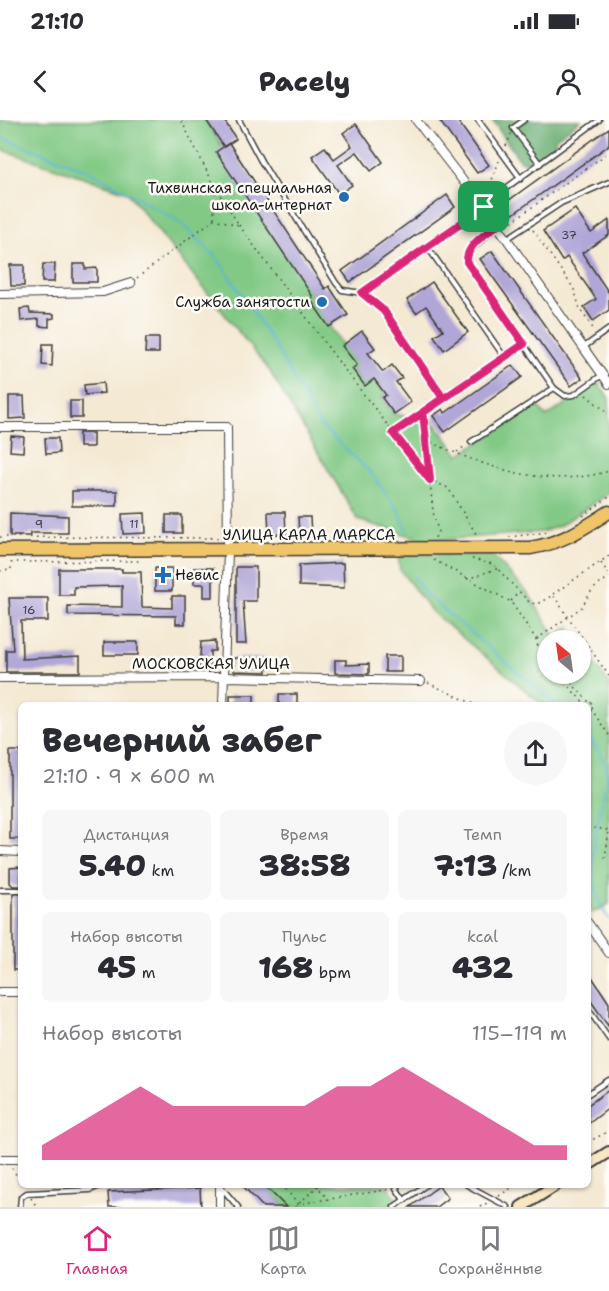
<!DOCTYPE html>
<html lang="ru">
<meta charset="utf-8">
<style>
:root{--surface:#fff;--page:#f7f7f7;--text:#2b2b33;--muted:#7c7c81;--line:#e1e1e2;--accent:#db2777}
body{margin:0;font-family:"Shantell Sans",sans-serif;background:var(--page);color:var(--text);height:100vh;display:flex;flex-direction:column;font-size:22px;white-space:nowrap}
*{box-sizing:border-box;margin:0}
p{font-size:20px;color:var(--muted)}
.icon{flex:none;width:33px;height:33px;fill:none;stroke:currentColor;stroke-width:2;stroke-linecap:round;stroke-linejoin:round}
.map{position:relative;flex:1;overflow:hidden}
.side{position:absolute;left:18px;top:582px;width:573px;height:486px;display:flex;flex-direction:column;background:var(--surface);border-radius:9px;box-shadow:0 2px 4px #0004}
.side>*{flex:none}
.needle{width:39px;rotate:331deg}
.tools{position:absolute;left:537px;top:510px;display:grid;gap:12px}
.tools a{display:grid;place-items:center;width:54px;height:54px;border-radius:50%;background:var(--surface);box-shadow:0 2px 4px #0004;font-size:30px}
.pin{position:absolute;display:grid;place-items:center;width:51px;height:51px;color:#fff;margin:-26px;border-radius:12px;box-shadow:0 3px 9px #0006}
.round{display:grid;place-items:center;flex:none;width:63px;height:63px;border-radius:32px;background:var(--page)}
.overview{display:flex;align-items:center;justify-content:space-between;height:102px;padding:0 24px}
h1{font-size:33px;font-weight:800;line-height:45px}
.stats{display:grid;grid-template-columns:repeat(3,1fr);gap:9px;height:102px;padding:6px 24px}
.stats div{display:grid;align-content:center;border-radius:9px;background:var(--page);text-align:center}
.stats b{font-size:30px;font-weight:800}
.stats small{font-size:16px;font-weight:400}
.stats p{font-size:16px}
.chart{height:168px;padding:12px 24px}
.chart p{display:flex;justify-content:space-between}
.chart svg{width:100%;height:108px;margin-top:6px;fill:var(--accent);opacity:.7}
.status{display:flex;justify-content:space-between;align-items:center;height:42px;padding:0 30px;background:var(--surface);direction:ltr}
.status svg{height:16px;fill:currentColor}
header{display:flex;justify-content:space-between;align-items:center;height:78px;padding:0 24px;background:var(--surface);font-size:27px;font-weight:800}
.dock{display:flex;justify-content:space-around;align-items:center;height:84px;border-top:2px solid var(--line);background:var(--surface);font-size:16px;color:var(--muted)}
.dock a{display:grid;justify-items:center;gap:3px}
.dock .active{color:var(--accent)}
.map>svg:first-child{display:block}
.green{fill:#81c985;stroke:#4e7250;stroke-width:1.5}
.forest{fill:#68ad72;stroke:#426447;stroke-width:1.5}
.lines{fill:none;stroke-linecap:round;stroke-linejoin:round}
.stream{stroke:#55b3d4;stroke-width:2}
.building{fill:#b0a6d7}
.lane-casing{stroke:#3c3b37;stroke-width:7}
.street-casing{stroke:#3c3b37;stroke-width:10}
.secondary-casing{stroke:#3c3b37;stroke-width:14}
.primary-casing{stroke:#3c3b37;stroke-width:15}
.path{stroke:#3c3b37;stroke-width:1.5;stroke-dasharray:1.5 4.5;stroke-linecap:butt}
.lane{stroke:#fff;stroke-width:4}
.street{stroke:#fff;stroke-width:8}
.secondary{stroke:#f9e7c3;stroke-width:10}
.primary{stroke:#f0c469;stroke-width:12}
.route-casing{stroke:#fff;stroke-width:12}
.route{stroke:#db2777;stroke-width:8}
.poi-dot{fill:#1f6fb2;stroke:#fdfcf7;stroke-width:2}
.labels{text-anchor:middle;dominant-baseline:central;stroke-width:5;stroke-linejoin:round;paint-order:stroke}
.number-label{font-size:12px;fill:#413e4b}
.poi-label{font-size:15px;fill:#1c1c1c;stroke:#fdfcf7;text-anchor:end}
.street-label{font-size:15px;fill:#1c1c1c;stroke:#fdfcf7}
</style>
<div class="status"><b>21:10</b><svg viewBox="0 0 49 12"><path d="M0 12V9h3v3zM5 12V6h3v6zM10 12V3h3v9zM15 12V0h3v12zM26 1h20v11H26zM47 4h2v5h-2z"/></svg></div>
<header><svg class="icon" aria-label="back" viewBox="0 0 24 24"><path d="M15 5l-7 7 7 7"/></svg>Pacely<svg class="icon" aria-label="person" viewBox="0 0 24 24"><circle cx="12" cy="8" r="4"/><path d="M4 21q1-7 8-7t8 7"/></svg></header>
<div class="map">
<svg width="609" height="1087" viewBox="0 0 609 1087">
<rect width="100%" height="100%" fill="#fdfcf7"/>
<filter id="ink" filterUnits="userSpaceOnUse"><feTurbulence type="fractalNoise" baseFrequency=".0167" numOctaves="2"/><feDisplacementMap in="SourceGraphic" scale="12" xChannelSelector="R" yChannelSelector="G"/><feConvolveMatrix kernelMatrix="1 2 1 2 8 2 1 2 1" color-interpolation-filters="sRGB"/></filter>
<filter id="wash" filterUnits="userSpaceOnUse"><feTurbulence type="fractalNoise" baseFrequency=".008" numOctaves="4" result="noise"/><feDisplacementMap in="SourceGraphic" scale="24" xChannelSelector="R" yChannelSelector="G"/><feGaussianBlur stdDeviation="1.35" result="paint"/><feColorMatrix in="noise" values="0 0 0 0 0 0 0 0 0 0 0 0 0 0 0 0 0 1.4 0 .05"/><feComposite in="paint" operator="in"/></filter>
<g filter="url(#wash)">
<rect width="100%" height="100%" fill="#f4e9d3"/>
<g class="green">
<path d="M0 0H206L311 173 310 179 357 245 352 250 365 266 374 259 386 275 382 278 394 294 433 301 459 335 537 284 546 297 598 263 609 278V373L559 406 542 412 427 421 358 400 269 250 127 72 0 29Z"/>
<path d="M398 434 492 435 528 473 555 516 569 507 578 520H548V554H580L581 524 609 564V784L593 793 588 786V585H543L432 492 400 450Z"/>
<path d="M264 1065H388L397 1081 387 1087H286Z"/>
</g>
<path class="forest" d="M492 0H581L555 19 556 26 529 44 520 41Z"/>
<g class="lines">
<g class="stream">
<path d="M0 17 88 50 180 102 218 139 274 224 319 304 371 353 399 391 407 411"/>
<path d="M414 457 425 474 557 585"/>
<path d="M588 615 605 642 607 656C599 700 579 759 609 799"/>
</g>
</g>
<g id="blocks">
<g class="building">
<path d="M206 0H224L236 19 224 27Z"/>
<path d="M439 0H457L489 45 477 53Z"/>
<path d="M356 4 383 42 371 51 357 32 338 45 352 65 339 74 312 36 325 27 334 39 352 26 343 13Z"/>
<path d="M609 8V25L502 102 494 91Z"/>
<path d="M229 23 325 169 329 166 348 195 329 207 310 179 313 177 216 32Z"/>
<path d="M447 75 455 87 350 162 342 151Z"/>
<path d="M575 89 591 113 609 100V115L582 133 609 173V190L593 201 584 187 596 179 567 137 562 141 543 111Z"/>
<path d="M492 131 582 258 571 266 480 139Z"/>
<path d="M43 144H55L54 162H42Z"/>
<path d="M73 144H85V149L97 148V162H73Z"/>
<path d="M10 145H24V166H11Z"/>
<path d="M432 162 468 212 444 230 434 216 443 210 426 186 416 193 407 180Z"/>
<path d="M29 188 30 193 54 194V198L49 199V207L39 206V199L21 201 20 189Z"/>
<path d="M362 211 375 228 368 233 383 252 392 245 402 258 396 262 411 282 394 294 382 278 386 275 374 259 365 266 352 249 357 245 342 226Z"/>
<path d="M146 218H159V233H145Z"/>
<path d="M43 224H53L52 246 42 245Z"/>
<path d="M513 245 522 257 445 312 433 296 443 289 445 293Z"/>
<path d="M103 263 104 273 85 275 84 265Z"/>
<path d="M9 276H24L25 298 9 299Z"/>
<rect x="70" y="281" width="12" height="17"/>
<rect x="79" y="313" width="14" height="14"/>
<path d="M11 316 24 317 23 332 10 331Z"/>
<path d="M45 318H58L59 333 46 334Z"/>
<rect x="72" y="371" width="45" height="15"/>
<path d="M268 392H285L286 414H269Z"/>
<path d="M10 393 68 396V413H30V416H10Z"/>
<path d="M145 393 146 413 123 414 122 394Z"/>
<rect x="166" y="395" width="16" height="18"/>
<path d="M298 397H310L311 414H299Z"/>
<path d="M343 443 344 468 299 466V445Z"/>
<path d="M236 447H256V481H243L246 524H236Z"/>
<rect x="155" y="448" width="17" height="23"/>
<path d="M194 448H213V477H204V464H194Z"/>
<path d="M59 449H122V452H141L142 487 172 488V476H185V504H176V496L68 495V486L122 487V466L74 467V475H59Z"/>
<path d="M9 478H48V501H21L22 539 80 536V552H6V530H13Z"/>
<path d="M215 521V531H210V551H199L201 522Z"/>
<rect x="104" y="522" width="34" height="13"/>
<rect x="385" y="536" width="16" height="16"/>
<path d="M234 538H266L267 552 234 551Z"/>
<path d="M335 540H346V545L369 544V554L335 553Z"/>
<rect x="279" y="574" width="18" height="11"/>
<rect x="230" y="575" width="24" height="10"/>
<rect x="10" y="631" width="11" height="88"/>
<path d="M21 747V766H13L10 763V748Z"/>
<rect x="13" y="774" width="8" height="76"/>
<path d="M588 851 609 883V907L588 877Z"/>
<path d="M609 970V988L588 1004V985Z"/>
<path d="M242 1065H264L286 1087H263Z"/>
<path d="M439 1066 448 1078 436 1087H410Z"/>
<path d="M200 1068 201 1087H109L108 1072Z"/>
</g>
</g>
</g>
<g filter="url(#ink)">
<use href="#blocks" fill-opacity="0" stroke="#3c3b37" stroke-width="1.5"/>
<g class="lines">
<defs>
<g id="lane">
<path d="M239 0 261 41 336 163 342 170 362 173 384 191 443 278 505 238"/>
<path d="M478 0 521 59"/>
<path d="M524 0 513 8 540 44"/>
<path d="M497 106 467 134V142L554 268 565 276 574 275 602 255"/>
<path d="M508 118 561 83 609 62"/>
<path d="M362 173 427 126"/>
<path d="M524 224 505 238 427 126 599 0"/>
<path d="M584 227 609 209"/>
<path d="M471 322 554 268"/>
<path d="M0 770H21"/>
<path d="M588 889 609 919"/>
<path d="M588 974 609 960"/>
<path d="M398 1065 396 1068 404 1080"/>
<path d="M467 1065 508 1087"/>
<path d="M221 1067 238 1087"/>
<path d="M20 1087 21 1077 27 1073 90 1070 102 1065"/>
<path d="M394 1087 426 1065"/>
</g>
<g id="street">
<path d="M416 0 497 105 609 264"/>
<path d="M0 174 103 172 131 163"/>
<path d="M0 307H227L228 430 223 585"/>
<path d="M0 558 224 557 421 561"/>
<path d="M0 731 21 732"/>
<path d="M588 803 609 833"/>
<path d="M0 872H21"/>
<path d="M0 1039H21"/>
<path d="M220 1065V1087"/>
</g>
<g id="secondary">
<path d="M588 1045 609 1032"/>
<path d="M521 1087 556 1065"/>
</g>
<path id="primary" d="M0 430 530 428C562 423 583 409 609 392"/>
</defs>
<use href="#lane" class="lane-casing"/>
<use href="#street" class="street-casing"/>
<use href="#secondary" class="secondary-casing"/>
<use href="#primary" class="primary-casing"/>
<g class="path">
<path d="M506 26 511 14"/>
<path d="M486 76 499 41"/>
<path d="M214 98 215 70"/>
<path d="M239 105 341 245 430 360 448 368 478 417"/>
<path d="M507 105 609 32"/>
<path d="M533 110 574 169 580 189 594 210"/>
<path d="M137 158 214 99 239 105 215 67 181 0"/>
<path d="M586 275 609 294"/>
<path d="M423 292 433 392 438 411 435 418"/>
<path d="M395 312 438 282"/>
<path d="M426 320C484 346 544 370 609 351"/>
<path d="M457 332 465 326"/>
<path d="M583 396 609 377"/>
<path d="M0 417 220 418"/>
<path d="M509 417 549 412"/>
<path d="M472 439 493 444 530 483 537 484 553 475 609 556"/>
<path d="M434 440 511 482 536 519 539 531 548 542"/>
<path d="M601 443 609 454"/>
<path d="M0 451 11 450V443L15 442 140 441"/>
<path d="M467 459 499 448"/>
<path d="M553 474 609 436"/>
<path d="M511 481 517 474"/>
<path d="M537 519 582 487 592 470 609 457"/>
<path d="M557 554 585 584"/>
<path d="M563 554 589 582"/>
<path d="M428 563 476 585"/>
<path d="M585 584 590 582 593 584V587L588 589"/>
<path d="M591 589 609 615"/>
<path d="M588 707 608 710"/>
<path d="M605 738 609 711"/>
<path d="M588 1022 609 1011"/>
<path d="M12 1048 21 1063"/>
<path d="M282 1065 298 1084 391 1069"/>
<path d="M316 1065 327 1078"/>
<path d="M499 1076 516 1065"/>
<path d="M31 1078 37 1087"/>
<path d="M295 1087 319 1065"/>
<path d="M480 1087 487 1083"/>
</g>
<use href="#lane" class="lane"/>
<use href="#street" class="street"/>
<use href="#secondary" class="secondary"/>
<use href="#primary" class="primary"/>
</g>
</g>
<g class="lines" filter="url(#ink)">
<defs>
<path id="route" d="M484 87 497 105C485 115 466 125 467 142L524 224 393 313 430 360 423 292 443 278 384 191 362 173 484 87"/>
</defs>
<use href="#route" class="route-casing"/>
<use href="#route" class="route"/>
</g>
<g class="poi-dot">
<circle cx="344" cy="77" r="6"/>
<circle cx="322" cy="182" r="6"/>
<path d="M160 446h6v6h6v6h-6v6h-6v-6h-6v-6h6z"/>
</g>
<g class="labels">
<g class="number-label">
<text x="569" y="115">37</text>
<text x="39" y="404">9</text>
<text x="134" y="404">11</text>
<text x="29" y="490">16</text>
</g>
<g class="poi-label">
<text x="332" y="68">Тихвинская специальная<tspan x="332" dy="17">школа-интернат</tspan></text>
<text x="310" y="182">Служба занятости</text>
<text x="175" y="455" text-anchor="start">Невис</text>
</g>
<g class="street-label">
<text x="309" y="415">УЛИЦА КАРЛА МАРКСА</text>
<text x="211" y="544">МОСКОВСКАЯ УЛИЦА</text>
</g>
</g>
</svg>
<div class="tools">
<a><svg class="needle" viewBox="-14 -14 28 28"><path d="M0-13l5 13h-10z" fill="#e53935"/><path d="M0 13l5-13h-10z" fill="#7c7c81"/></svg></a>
</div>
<div class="pin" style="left:484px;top:87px;background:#1e9e55"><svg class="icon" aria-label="arrive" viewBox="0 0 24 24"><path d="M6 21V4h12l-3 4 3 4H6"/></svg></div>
<section class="side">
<div class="overview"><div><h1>Вечерний забег</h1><p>21:10 · 9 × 600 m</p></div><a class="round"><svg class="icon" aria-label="share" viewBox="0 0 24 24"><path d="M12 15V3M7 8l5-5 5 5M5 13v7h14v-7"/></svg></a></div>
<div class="stats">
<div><p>Дистанция</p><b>5.40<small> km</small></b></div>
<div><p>Время</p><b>38:58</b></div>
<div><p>Темп</p><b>7:13<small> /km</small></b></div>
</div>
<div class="stats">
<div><p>Набор высоты</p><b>45<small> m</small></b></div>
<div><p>Пульс</p><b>168<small> bpm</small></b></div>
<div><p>kcal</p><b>432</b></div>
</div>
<div class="chart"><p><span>Набор высоты</span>115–119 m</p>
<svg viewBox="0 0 160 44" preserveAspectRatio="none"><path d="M0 44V38L10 30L20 22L30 14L40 22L50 22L60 22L70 22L80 22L90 14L100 14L110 6L120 14L130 22L140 30L150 38L160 38V44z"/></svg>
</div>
</section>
</div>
<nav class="dock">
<a class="active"><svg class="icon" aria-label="home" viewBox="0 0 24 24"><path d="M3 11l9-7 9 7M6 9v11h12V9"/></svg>Главная</a>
<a><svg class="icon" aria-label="map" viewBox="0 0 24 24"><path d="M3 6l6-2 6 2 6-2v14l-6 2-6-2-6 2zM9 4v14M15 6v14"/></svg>Карта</a>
<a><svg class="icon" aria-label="saved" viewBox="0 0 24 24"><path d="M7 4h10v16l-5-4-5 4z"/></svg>Сохранённые</a>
</nav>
